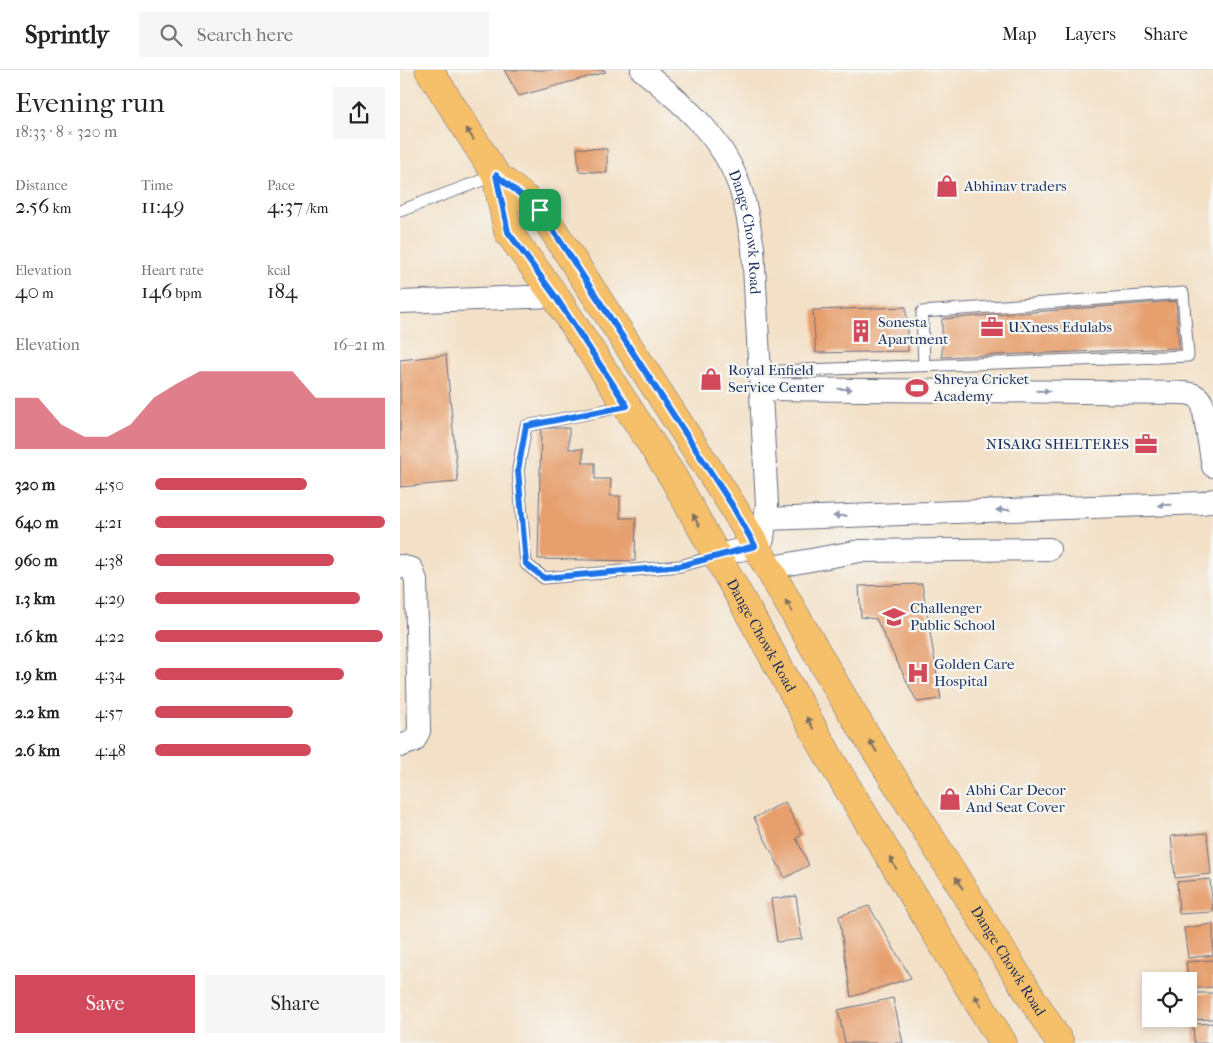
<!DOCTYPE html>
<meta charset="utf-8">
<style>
:root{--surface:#fff;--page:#f6f6f6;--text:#222;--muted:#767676;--line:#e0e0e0;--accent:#d1495b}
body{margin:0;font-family:"IM FELL French Canon",serif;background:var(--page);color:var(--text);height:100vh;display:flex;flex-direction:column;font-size:19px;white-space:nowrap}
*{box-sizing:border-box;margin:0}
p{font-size:16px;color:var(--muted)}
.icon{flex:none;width:28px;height:28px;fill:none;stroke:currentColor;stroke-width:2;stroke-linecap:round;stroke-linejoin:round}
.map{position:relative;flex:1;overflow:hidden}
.sheet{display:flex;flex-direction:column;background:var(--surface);width:400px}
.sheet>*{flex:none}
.fabs{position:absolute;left:742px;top:902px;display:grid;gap:10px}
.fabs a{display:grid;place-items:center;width:55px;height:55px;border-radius:0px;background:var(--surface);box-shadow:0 2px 8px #0003;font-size:25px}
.pin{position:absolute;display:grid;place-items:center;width:42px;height:42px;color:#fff;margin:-21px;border-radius:10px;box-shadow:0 2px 8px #0006}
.round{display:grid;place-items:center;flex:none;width:52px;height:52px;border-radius:0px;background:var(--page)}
.headline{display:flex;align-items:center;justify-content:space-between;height:85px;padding:0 15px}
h1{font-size:28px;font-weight:600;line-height:38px}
.figures{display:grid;grid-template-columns:repeat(3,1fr);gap:8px;height:85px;padding:5px 15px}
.figures div{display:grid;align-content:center}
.figures b{font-size:21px;font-weight:600}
.figures small{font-size:14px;font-weight:400}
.figures p{font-size:14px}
.chart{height:140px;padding:10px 15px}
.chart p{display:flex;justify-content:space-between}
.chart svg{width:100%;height:90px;margin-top:5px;fill:var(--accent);opacity:.7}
.button{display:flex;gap:10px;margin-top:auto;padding:10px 15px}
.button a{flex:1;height:58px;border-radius:0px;background:var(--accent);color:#fff;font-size:20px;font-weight:600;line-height:58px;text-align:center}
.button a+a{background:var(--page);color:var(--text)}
ul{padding:0 15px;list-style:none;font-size:16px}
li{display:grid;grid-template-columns:80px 60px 1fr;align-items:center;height:38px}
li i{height:12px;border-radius:6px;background:var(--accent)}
header{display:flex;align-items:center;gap:30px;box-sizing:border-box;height:70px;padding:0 25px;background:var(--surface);border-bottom:1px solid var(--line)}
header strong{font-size:24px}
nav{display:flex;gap:28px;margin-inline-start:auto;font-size:18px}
.search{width:350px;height:45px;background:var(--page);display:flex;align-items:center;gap:12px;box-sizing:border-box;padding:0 18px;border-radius:0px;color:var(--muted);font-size:19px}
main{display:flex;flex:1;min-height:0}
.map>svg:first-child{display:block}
.building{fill:#e69f6d}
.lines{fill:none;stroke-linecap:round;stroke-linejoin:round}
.service-casing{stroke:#676d82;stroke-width:13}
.minor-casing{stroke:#676d82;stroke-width:24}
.primary-casing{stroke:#676d82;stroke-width:29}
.service{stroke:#fff;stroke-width:11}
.minor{stroke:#fff;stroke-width:22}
.primary{stroke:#f6c06b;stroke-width:28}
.oneway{fill:#7e7064}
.oneway2{fill:#8d97ae}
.route-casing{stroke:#fff;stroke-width:10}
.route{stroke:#1a73e8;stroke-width:6}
.labels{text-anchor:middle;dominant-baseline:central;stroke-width:4.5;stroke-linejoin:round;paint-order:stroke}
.poi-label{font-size:15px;fill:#1b2f5e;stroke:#f6f6f2;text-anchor:start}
.street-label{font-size:15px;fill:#1b2f5e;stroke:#f6f6f2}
</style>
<header>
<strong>Sprintly</strong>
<div class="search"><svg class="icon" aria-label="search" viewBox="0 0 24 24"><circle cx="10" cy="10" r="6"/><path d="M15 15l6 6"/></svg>Search here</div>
<nav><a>Map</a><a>Layers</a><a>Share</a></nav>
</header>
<main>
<section class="sheet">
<div class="headline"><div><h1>Evening run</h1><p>18:33 · 8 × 320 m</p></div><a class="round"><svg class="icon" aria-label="share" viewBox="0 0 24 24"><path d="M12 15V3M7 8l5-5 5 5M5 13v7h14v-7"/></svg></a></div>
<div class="figures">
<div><p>Distance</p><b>2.56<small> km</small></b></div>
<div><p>Time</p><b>11:49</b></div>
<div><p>Pace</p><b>4:37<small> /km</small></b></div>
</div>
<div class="figures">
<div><p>Elevation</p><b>40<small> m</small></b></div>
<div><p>Heart rate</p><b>146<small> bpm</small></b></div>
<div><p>kcal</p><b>184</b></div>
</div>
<div class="chart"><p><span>Elevation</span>16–21 m</p>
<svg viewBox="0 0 160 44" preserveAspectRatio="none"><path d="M0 44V19L10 19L20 32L30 38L40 38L50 32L60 19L70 12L80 6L90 6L100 6L110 6L120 6L130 19L140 19L150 19L160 19V44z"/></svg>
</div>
<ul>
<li><b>320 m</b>4:50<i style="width:66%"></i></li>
<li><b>640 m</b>4:21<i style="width:100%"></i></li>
<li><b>960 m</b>4:38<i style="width:78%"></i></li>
<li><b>1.3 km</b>4:29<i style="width:89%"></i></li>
<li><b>1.6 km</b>4:22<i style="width:99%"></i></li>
<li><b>1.9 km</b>4:34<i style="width:82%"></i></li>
<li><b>2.2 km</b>4:57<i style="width:60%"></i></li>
<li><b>2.6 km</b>4:48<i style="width:68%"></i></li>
</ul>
<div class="button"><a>Save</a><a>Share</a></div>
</section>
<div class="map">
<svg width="813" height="973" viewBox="0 0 813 973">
<rect width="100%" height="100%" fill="#f6f6f2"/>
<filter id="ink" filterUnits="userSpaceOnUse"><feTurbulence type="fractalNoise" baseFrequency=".02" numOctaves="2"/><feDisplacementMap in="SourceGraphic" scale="10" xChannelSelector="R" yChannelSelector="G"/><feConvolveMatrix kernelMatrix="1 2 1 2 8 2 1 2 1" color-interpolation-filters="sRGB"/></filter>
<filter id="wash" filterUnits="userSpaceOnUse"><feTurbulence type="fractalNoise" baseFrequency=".0096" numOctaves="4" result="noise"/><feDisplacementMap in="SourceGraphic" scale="20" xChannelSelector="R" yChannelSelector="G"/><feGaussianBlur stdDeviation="1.12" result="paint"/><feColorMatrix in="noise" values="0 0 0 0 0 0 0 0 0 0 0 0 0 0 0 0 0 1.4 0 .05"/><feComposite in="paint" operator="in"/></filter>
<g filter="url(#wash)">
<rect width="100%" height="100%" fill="#f3e0c6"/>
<g id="blocks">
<g class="building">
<path d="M104 0H204L206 2 119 26Z"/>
<path d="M177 78 207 79V103L179 101Z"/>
<path d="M776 231 779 278 542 287V249Z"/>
<path d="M506 237 508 281 416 283 413 240Z"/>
<path d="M46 285 58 412 0 417V290Z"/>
<path d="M141 358H169V379H183V393H195V409H211L210 426H220V448H236L235 491 138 489Z"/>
<path d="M522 514 541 629 517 632 476 549 461 547 459 516Z"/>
<path d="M385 732 402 765 396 768 409 795 385 808 354 748Z"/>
<path d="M807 763 811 804 775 808 771 766Z"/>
<path d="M810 809 813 842 779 844 777 812Z"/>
<path d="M396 826 402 869 377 872 371 829Z"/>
<path d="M469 836 511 908 451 927 439 846Z"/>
<path d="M813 854V885L788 888 784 858Z"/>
<path d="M813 890V917L789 919 786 892Z"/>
<path d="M790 923H813V949L791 950Z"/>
<path d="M493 928 503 973H445L438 940Z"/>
<path d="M813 953V973H794L793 954Z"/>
</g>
</g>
</g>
<g filter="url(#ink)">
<use href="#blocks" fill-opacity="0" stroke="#676d82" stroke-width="1"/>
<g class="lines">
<defs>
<g id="service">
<path d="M0 141 96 105"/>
<path d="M360 302 406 300 788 286 783 223 522 242 524 296"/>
<path d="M226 336 126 356 118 400 126 494 144 508 280 496 316 486"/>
</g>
<g id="minor">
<path id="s1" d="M242 0C279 30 320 65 337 110 346 132 349 155 353 178L367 434 363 469 355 476 316 486"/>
<path d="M0 232 155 226"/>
<path d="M361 319 784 323C794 324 800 326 803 336L813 396"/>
<path d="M366 449 803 433 813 430"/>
<path d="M0 496 12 499 16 510 19 661 14 671 0 676"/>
<path d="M367 498 460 481 649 479"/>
</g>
<g id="primary">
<path id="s2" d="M29 0 96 105 140 140 332 435 449 638 660 973"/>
<path id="s3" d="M96 105 108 162 155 226 273 407 433 694 603 973"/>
</g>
</defs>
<use href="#service" class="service-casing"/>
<use href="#minor" class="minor-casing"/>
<use href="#primary" class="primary-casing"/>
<use href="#service" class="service"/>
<use href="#minor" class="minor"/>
<use href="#primary" class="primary"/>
</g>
<defs><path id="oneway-solid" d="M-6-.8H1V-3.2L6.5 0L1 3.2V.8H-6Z" transform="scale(1.25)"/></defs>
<g class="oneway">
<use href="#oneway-solid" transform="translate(70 64) rotate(-122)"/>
<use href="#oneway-solid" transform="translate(296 450) rotate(-119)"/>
<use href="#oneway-solid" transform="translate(389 536) rotate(-120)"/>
<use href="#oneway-solid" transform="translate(410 653) rotate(-119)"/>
<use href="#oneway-solid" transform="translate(473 676) rotate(-122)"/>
<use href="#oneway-solid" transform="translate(493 793) rotate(-121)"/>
<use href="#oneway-solid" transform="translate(559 813) rotate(-122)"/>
<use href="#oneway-solid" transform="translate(578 931) rotate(-121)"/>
</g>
<g class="oneway2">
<use href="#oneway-solid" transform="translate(445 319) rotate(1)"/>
<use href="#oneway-solid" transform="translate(643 321) rotate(1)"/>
<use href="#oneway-solid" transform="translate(765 435) rotate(178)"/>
<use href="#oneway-solid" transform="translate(603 440) rotate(178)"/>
<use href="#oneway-solid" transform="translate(440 446) rotate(178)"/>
</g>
</g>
<g class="lines" filter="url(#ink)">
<defs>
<path id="route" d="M96 105 140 140 332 435 355 476 280 496 144 508 126 494 118 400 126 356 227 336 155 226 108 162Z"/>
</defs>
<use href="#route" class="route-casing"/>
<use href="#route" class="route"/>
</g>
<defs>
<symbol id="shop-bare" viewBox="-9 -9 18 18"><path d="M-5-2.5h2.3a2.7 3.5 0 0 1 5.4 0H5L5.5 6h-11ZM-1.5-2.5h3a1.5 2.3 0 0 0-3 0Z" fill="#d1495b" stroke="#f6f6f2" stroke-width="2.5" paint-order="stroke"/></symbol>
<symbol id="office-bare" viewBox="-9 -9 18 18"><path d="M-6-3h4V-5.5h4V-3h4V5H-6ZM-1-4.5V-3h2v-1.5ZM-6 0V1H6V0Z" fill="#d1495b" stroke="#f6f6f2" stroke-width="2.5" paint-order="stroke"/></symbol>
<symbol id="building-bare" viewBox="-9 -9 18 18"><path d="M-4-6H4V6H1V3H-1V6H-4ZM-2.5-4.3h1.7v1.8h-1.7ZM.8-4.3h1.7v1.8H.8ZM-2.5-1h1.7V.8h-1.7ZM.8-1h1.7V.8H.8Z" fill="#d1495b" stroke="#f6f6f2" stroke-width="2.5" paint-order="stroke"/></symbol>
<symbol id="stadium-bare" viewBox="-9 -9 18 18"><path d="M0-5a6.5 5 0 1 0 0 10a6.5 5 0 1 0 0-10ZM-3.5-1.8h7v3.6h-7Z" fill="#d1495b" stroke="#f6f6f2" stroke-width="2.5" paint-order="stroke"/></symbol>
<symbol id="school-bare" viewBox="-9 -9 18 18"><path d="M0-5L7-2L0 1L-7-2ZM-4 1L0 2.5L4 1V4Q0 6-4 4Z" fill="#d1495b" stroke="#f6f6f2" stroke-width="2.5" paint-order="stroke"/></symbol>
<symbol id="hospital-bare" viewBox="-9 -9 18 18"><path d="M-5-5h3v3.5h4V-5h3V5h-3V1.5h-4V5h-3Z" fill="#d1495b" stroke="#f6f6f2" stroke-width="2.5" paint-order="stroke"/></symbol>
</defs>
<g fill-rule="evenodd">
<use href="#shop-bare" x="531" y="100" width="32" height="32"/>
<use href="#office-bare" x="576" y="241" width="32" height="32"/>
<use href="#building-bare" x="445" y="245" width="32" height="32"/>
<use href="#shop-bare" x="295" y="293" width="32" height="32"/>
<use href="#stadium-bare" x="501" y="302" width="32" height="32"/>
<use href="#office-bare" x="730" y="358" width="32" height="32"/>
<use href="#school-bare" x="478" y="531" width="32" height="32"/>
<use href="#hospital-bare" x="502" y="587" width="32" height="32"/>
<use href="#shop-bare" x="534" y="713" width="32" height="32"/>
</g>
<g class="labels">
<g class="poi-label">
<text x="564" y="116">Abhinav traders</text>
<text x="478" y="252">Sonesta<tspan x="478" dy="17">Apartment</tspan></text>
<text x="608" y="257">UXness Edulabs</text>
<text x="328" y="300">Royal Enfield<tspan x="328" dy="17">Service Center</tspan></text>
<text x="534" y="309">Shreya Cricket<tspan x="534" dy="17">Academy</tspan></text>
<text x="729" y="374" text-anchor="end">NISARG SHELTERES</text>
<text x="510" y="538">Challenger<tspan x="510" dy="17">Public School</tspan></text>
<text x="534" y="594">Golden Care<tspan x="534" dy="17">Hospital</tspan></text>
<text x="566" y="720">Abhi Car Decor<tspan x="566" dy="17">And Seat Cover</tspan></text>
</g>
<g class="street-label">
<text stroke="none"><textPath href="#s1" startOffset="200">Dange Chowk Road</textPath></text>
<text stroke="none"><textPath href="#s3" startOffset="535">Dange Chowk Road</textPath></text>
<text stroke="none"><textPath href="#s2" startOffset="1066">Dange Chowk Road</textPath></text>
</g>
</g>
</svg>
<div class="fabs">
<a><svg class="icon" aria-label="locate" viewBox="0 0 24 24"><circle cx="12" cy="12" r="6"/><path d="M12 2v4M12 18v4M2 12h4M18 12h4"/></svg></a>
</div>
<div class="pin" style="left:140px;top:140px;background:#1e9e55"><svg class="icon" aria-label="arrive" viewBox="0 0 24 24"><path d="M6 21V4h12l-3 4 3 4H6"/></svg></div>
</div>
</main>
